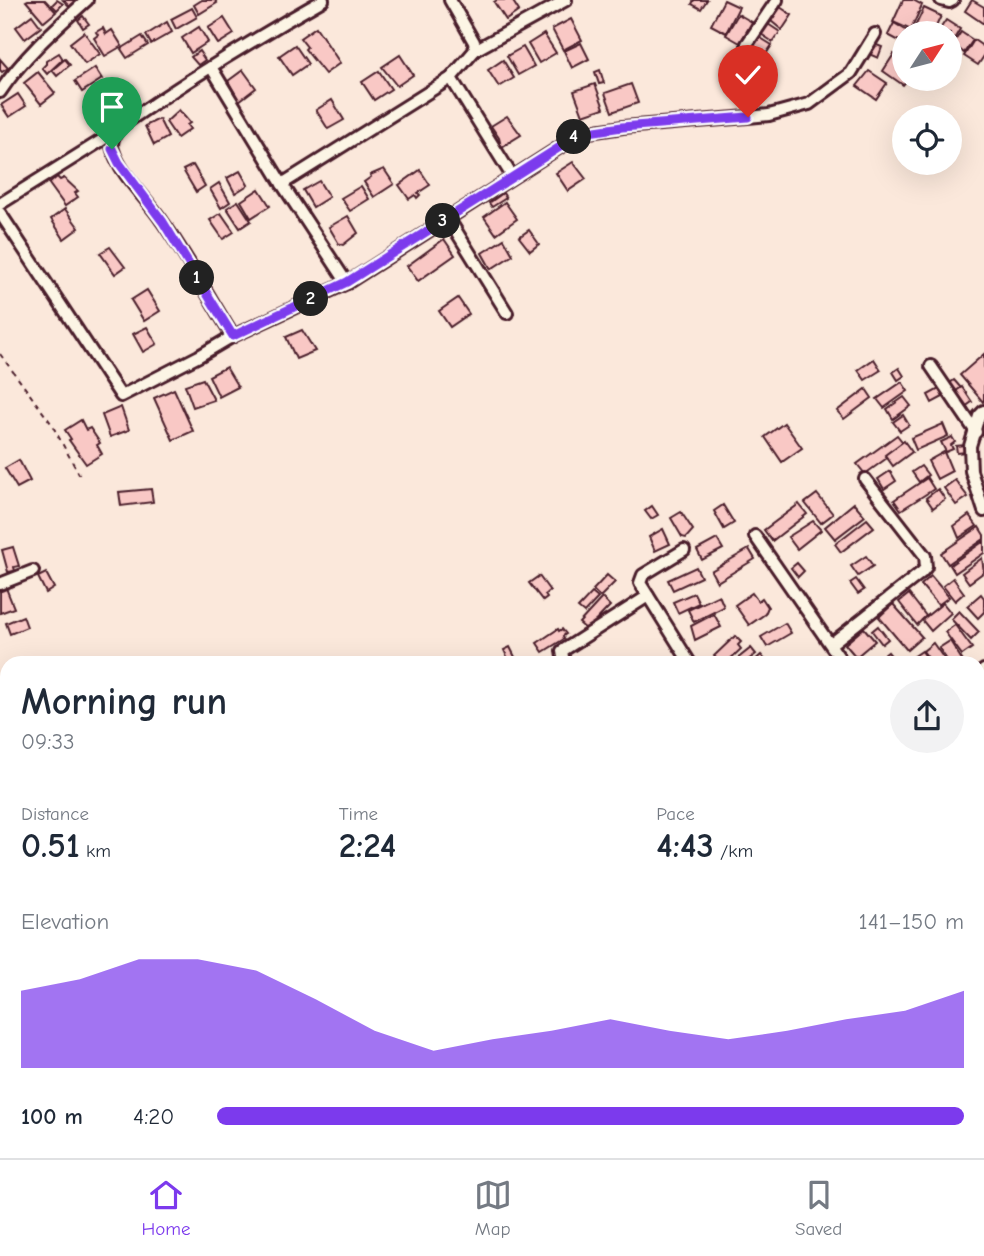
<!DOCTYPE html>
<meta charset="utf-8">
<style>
:root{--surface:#fff;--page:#f2f2f3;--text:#1f2937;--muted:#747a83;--line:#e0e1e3;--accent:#7c3aed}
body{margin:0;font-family:"Comic Neue",sans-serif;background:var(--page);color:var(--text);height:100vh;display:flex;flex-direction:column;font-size:26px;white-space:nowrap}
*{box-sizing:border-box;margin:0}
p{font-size:23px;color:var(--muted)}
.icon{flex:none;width:38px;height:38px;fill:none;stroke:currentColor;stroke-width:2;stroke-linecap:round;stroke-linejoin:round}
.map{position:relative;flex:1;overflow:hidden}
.details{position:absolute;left:0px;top:656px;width:985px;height:502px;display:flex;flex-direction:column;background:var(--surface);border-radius:21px 21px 0 0;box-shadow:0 7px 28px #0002}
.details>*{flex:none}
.needle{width:46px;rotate:54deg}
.controls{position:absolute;left:892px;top:21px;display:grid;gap:14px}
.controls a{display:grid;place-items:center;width:70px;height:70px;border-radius:50%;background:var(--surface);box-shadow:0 7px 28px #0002;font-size:35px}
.pin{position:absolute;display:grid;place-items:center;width:60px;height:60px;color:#fff;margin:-72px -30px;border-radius:50% 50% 50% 0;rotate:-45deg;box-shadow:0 0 7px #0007}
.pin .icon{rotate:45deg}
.km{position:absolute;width:35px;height:35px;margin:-18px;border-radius:50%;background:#222;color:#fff;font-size:19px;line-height:35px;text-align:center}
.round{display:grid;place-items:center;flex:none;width:74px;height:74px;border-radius:37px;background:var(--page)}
.headline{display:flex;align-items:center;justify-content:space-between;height:119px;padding:0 21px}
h1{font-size:38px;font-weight:600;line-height:52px}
.figures{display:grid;grid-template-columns:repeat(3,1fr);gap:10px;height:119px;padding:7px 21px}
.figures div{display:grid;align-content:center}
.figures b{font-size:35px;font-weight:600}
.figures small{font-size:19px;font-weight:400}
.figures p{font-size:19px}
.chart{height:196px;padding:14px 21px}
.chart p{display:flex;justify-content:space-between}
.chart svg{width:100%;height:126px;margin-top:7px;fill:var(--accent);opacity:.7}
ul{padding:0 21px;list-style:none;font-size:23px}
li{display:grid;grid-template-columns:112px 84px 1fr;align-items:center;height:52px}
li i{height:18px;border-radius:9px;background:var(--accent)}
.menu{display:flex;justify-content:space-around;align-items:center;height:98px;border-top:2px solid var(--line);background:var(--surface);font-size:19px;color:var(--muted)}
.menu a{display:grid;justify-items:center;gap:4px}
.menu .active{color:var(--accent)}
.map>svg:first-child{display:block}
.building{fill:#f9c8c5;stroke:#4a1f2b;stroke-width:2}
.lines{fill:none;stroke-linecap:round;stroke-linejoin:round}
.minor-casing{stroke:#4a1f2b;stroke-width:16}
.path{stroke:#4a1f2b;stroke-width:2;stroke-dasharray:5 5;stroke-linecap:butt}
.minor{stroke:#fcf5e5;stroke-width:10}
.route-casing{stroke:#fff;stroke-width:14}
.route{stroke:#7c3aed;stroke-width:9}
</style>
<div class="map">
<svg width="984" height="1158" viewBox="0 0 984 1158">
<rect width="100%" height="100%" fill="#fbe8db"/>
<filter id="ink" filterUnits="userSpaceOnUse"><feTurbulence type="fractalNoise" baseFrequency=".0143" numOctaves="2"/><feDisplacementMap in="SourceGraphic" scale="14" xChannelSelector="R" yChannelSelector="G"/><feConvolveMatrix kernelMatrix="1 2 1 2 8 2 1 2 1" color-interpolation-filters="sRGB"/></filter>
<g filter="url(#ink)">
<g class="building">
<path d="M28 0H45L56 12 44 22 26 1Z"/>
<path d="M57 0 63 4 57 10 52 5Z"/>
<path d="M63 0H78L70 7Z"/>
<path d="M202 0H215L217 3 199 14 194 5Z"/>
<path d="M497 0H512L519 11 506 20 494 2Z"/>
<path d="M694 0H707L701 9 692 4Z"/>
<path d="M724 0 739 7 726 33 711 25Z"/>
<path d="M903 0H913L922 5 911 30 893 22Z"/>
<path d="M972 0 984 7V24L965 11Z"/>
<path d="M780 7 792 15 782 30 771 21Z"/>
<path d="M192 8 197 17 176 29 171 19Z"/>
<path d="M924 8 941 16 933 33H912Z"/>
<path d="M738 14 752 22 740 43 726 35Z"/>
<path d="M32 15 41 27 25 39 16 27Z"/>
<path d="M83 16 89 24 83 28 78 20Z"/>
<path d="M224 18 234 34 218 44 208 28Z"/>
<path d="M571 19 582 40 563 50 552 29Z"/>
<path d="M946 20 960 29 953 41 950 39V33L938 32Z"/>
<path d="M167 22 172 32 151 44 146 35Z"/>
<path d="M894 23 909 32 905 33 903 43 888 35Z"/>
<path d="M768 24 780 32 773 42 761 34Z"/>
<path d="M199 27 208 42 191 53 182 38Z"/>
<path d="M316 27 340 63 325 74 305 49 307 47 300 38Z"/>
<path d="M103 28 106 34 112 30 122 46 105 56 94 38 98 35 96 32Z"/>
<path d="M84 32 100 54 85 64 70 43Z"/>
<path d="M961 32 973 40 964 53 953 44Z"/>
<path d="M544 34 556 53 539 63 528 44Z"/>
<path d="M142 36 148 45 127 58 121 49Z"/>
<path d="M759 37 772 45 762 60 750 52Z"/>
<path d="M974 40 984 47V56L978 65 964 56Z"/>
<path d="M581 43 589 59 572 68 564 51Z"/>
<path d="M874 44 882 47 878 58 869 54Z"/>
<path d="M295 45 308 64 292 75 279 56Z"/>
<path d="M523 47 534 66 518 75 507 56Z"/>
<path d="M199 51 205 60 198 65 191 57Z"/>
<path d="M59 53 63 59 47 74 42 68 46 64V61Z"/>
<path d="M894 54 905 61V79H908L903 85 883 71Z"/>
<path d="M400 55 413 75 397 86 382 67Z"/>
<path d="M0 59 8 68 2 72 0 70Z"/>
<path d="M65 59 70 65 57 76 52 70Z"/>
<path d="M503 60 514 78 499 87 488 70Z"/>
<path d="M95 68 102 79 82 92 75 81Z"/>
<path d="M243 70 256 88 239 101 228 81Z"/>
<path d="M600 70 604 83 599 84 595 72Z"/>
<path d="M379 71 391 89 374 100 362 82Z"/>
<path d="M869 71 887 83 876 99 857 86Z"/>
<path d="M38 72 55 93 41 104 24 83Z"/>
<path d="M595 84 604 108 583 115 574 91Z"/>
<path d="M631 84 638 103 612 112 605 93Z"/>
<path d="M103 87 118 107 103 118 88 98Z"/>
<path d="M18 94 26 106 9 117 1 105Z"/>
<path d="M332 100 344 120 328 129 316 110Z"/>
<path d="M179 110 190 123 187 125 190 129 177 138 166 122Z"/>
<path d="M507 116 521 135 500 148 497 143 500 142 499 138 491 126Z"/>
<path d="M159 119 168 137 154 145 145 126Z"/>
<path d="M573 162 586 179 568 191 556 173Z"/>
<path d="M193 165 205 186 196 192 183 170Z"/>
<path d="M384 169 394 184 374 197 364 182 371 177 370 175Z"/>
<path d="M420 170 430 185 418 193 420 195 417 198 415 195 409 199 399 185Z"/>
<path d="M240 171 248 185 235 193 227 178Z"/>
<path d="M57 177 60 180 64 178 78 191 75 193 78 197 65 206 49 184Z"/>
<path d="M319 181 329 197 313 207 303 190Z"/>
<path d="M219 183 230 202 221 208 210 189Z"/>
<path d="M361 186 369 199 350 211 341 198Z"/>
<path d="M259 189 270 206 251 218 241 201Z"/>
<path d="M503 193 506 198 492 207 489 203Z"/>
<path d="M238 201 251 221 240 228 227 208Z"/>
<path d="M505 202 517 219 496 234 484 217Z"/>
<path d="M65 209 79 228 64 239 51 219Z"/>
<path d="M221 213 234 232 223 239 210 220Z"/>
<path d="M348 216 358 233 343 245 339 244 329 227Z"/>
<path d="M529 230 539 244 530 251 519 237Z"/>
<path d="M444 239 455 255 418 281 407 266Z"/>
<path d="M504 239 513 255 491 269 482 253Z"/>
<path d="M110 247 125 267 115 274 100 253Z"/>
<path d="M147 290 160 311 144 321 131 300Z"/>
<path d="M458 298 469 314 450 327 439 311Z"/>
<path d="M147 327 157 344 143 352 133 334Z"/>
<path d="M302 330 315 351 296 359 286 337Z"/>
<path d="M984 354V401L983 402 960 375Z"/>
<path d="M874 359 881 370 865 380 858 370Z"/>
<path d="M226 367 238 387 219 397 209 376Z"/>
<path d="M899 368 904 376 898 380 893 372Z"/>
<path d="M203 379 214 400 193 407 185 385Z"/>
<path d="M954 380 961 388 957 392 950 383Z"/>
<path d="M902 382 908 391 884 408 877 399Z"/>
<path d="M962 387 972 402 965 407 956 391Z"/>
<path d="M174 389 193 431 173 440 154 398Z"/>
<path d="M866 389 872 398 844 419 837 411Z"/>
<path d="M939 389 943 397 932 403 928 395Z"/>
<path d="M904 397 911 406 893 419 887 409Z"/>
<path d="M121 407 129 430 110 437 102 415Z"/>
<path d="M903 415 909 425 900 431 893 422Z"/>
<path d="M81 420 86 430 90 428 100 443 97 445 102 454 86 464 69 440 71 439 65 430Z"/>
<path d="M784 423 802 448 782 462 765 437Z"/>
<path d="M943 424 948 436 916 450 911 438Z"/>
<path d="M897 435 905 445 865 474 857 464Z"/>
<path d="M952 437 955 442 951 445 953 449 946 452 941 442Z"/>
<path d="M904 441 912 452 893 466 885 455Z"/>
<path d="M965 445 966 452 957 453 956 446Z"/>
<path d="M944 452 952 471 937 479 928 461Z"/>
<path d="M19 460 30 481 17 488 5 468Z"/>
<path d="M921 466 928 475 919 482 912 472Z"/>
<path d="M890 471 896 481 884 489 878 479Z"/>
<path d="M927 478 934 489 901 510 894 500Z"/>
<path d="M955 480 968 497 956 505 944 488Z"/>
<path d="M151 489 153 502 121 506 119 492Z"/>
<path d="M938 489 945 499 933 508 926 498Z"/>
<path d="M817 494 833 514 821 523 805 503Z"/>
<path d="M854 503 865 516 835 539 825 527Z"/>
<path d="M799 504 807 514 772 541 764 530Z"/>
<path d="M723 505 734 523 724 529 714 511Z"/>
<path d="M652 506 658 515 651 519 645 511Z"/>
<path d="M681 512 693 530 686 538 682 537 671 518Z"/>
<path d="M969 515 977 526 959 538 954 526Z"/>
<path d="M867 519 874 527 841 552 835 544Z"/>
<path d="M813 521 821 530 797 549 788 537Z"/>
<path d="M979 527 984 535V539L948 564 941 553Z"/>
<path d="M663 529 670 544 655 551 649 537Z"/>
<path d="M717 539 723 549 702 560 697 550Z"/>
<path d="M984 541V553L955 573 950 565Z"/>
<path d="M13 547 19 566 14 567 15 571 8 572 2 550Z"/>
<path d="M749 549 755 559 717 582 711 571Z"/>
<path d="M866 556 873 566 858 576 851 566Z"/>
<path d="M982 558 984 572 969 583 962 573Z"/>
<path d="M797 563 804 571 798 577 791 568Z"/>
<path d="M696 567 701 577 673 590 668 580Z"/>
<path d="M46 573 54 588 46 593 38 577Z"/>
<path d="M607 575 615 582 600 597 593 590Z"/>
<path d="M539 576 550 591 545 595 547 598 543 601 529 583Z"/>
<path d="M931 576 949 597 938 605 921 585Z"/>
<path d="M953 578 964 593 955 601 943 586Z"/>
<path d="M856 579 864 590 858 594 850 583Z"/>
<path d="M6 588 14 608 0 613V591Z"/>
<path d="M592 593 598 598 584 613 578 608Z"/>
<path d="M694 593 699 603 678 613 673 602Z"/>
<path d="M752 593 758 601 762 598 768 607 765 614 749 625 735 605Z"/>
<path d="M909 594 926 616 917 625 899 602Z"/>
<path d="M981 594 984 598V612L978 618 967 606Z"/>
<path d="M719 595 724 607 694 622 688 610Z"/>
<path d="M602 598 610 606 587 630 579 623Z"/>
<path d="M943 603 951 613 931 631 922 620Z"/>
<path d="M893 604 922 637 907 650 879 617Z"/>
<path d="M959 611 979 632 971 640 951 619Z"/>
<path d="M714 614 721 627 695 640 691 626Z"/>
<path d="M23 616 27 627 10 634 6 623Z"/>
<path d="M785 623 791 633 767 647 761 637Z"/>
<path d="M955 625 972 648 962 655 945 632Z"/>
<path d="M878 626 888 639 882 644 872 631Z"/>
<path d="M864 628 875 641 856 657 845 644Z"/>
<path d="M558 629 559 631 562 629 566 634 563 636 564 639 543 652 537 643Z"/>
<path d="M735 636 741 642 738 645 741 649 726 663 724 661 720 663 714 656Z"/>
<path d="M950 641 964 663H949L939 648Z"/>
<path d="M933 643 947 663H932L923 651Z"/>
<path d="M510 647 517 661 512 663H510L504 650Z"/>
<path d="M751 648 756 654 744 663H732Z"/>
<path d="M922 651 930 663H917L913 657Z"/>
<path d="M888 652 897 663H874Z"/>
<path d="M761 655 766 661 764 663H752Z"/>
<path d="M7 670V684L1 687 0 674Z"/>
<path d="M978 716 984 723 982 736 978 732Z"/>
<path d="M984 759V774L978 780V764Z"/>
<path d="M978 799 984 805V820L978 815Z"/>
<path d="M978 901 984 909V926L978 931Z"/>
<path d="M980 945 984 950V967L978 960Z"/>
<path d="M984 1058V1086L978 1078V1062Z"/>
<path d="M978 1089 984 1097V1110L978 1114Z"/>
<path d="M3 1102 7 1106V1127L0 1134V1105Z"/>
<path d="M984 1120V1139L978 1131V1124Z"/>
<path d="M7 1138V1152H14L8 1158H3L0 1155V1145Z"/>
<path d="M175 1152H192L177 1158Z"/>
<path d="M201 1152H226L222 1156 217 1155 215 1158H210Z"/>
<path d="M235 1152H237L244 1158H228Z"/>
<path d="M285 1152H299L304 1158H290Z"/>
<path d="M333 1152H347L350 1155 346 1158H338Z"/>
<path d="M380 1152H392L394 1154 389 1158H373Z"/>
<path d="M451 1152H473L465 1158H447L445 1156Z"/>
<path d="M685 1152H698L704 1158H685L681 1154Z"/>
<path d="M726 1152H744L737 1158 733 1155 730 1157Z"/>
<path d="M780 1152H791L796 1158H773Z"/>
<path d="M953 1152H956L960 1158H944Z"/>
</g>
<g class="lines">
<defs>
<g id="minor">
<path d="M941 0 949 2 953 0"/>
<path d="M747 44 777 0"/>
<path d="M475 50 566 0"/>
<path d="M211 67 282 184 347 283"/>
<path d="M451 78 512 176"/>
<path d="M0 92C23 57 56 28 87 0"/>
<path d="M282 184 451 78 475 50 474 42 450 0"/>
<path d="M0 204 115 132"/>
<path d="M0 213 121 396 199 356 233 336 347 283 582 133 623 127 748 117 769 115 809 104 851 73 875 34"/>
<path d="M448 218 507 313"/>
<path d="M233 336C209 298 188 258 162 221 148 200 120 174 113 150 110 142 115 133 121 126 186 81 254 39 323 0"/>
<path d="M931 366 976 432"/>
<path d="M984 411 979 416 970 446 971 471 984 511"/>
<path d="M755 536 843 663"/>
<path d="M684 550 643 575 640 583 690 663"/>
<path d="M0 584 33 571"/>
<path d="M831 644 922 572 926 567 925 556 865 479"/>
<path d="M564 663 562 651 648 596"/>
<path d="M978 676 984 670"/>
<path d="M978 850 984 844"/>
<path d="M978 870 984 876"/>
<path d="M978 1024 984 1019"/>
<path d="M264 1152 270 1158"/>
<path d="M422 1152 428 1158"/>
<path d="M632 1152 637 1158"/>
<path d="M715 1152 721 1158"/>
<path d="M878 1152 884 1158"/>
<path d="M104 1158 112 1152"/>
</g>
</defs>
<use href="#minor" class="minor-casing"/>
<g class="path">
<path d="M0 354 51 423 80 476"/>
<path d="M0 1086 7 1079"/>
</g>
<use href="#minor" class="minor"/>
</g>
</g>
<g class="lines" filter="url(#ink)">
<defs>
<path id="route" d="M112 149 119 163 163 222 233 336 347 282 582 133 622 127 748 117"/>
</defs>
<use href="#route" class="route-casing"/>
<use href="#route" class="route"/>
</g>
</svg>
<div class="controls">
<a><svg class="needle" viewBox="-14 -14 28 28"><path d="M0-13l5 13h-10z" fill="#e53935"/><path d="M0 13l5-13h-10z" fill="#747a83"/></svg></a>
<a><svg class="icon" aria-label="locate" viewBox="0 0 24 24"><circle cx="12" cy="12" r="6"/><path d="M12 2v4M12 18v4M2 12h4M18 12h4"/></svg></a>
</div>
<div class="pin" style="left:112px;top:149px;background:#1e9e55"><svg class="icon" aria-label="arrive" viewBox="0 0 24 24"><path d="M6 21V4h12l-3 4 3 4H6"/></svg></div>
<div class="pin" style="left:748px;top:117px;background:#d93025"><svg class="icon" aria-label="check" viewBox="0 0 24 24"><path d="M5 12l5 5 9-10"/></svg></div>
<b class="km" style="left:197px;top:278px">1</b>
<b class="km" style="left:311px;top:299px">2</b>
<b class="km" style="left:443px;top:221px">3</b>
<b class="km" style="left:574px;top:137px">4</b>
<section class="details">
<div class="headline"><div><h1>Morning run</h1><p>09:33</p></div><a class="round"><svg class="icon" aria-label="share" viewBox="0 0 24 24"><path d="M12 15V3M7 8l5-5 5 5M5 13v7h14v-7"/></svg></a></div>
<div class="figures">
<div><p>Distance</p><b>0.51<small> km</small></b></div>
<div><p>Time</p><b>2:24</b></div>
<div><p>Pace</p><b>4:43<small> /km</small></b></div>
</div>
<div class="chart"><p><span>Elevation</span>141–150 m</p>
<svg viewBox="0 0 160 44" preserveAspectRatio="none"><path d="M0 44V17L10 13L20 6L30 6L40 10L50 20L60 31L70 38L80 34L90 31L100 27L110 31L120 34L130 31L140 27L150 24L160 17V44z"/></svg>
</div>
<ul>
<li><b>100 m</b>4:20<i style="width:100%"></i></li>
</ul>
</section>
</div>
<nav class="menu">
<a class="active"><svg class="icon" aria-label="home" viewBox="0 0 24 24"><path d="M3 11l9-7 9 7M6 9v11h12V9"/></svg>Home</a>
<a><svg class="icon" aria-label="map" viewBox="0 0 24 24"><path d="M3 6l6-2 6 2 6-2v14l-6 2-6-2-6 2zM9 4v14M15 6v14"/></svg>Map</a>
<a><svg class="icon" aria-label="saved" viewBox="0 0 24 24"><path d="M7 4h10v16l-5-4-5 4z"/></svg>Saved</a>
</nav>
